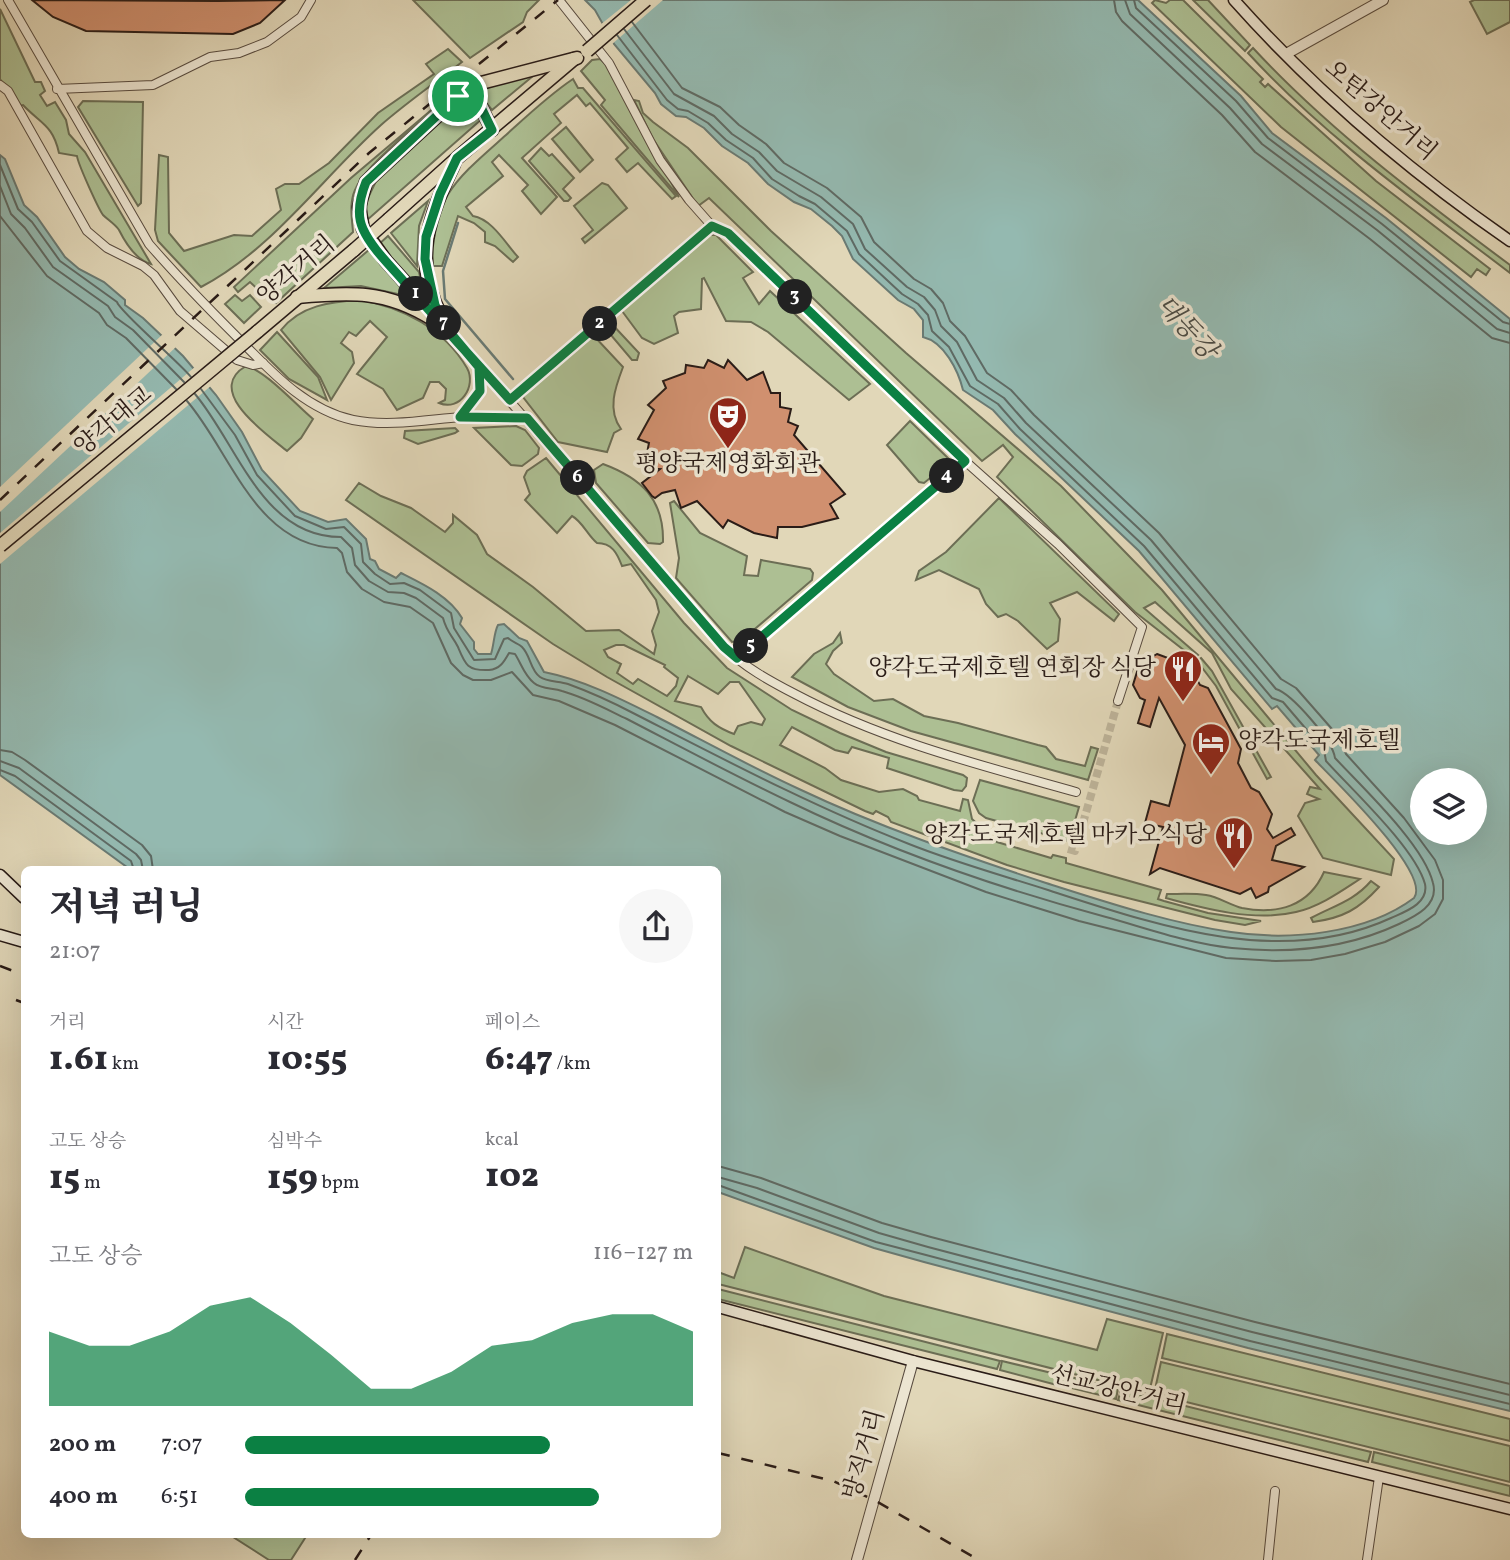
<!DOCTYPE html>
<html lang="ko">
<meta charset="utf-8">
<style>
:root{--surface:#fff;--page:#f7f7f7;--text:#2b2b33;--muted:#7c7c81;--accent:#0b8043}
body{margin:0;font-family:Vollkorn,"Noto Serif KR",serif;background:var(--page);color:var(--text);height:100vh;display:flex;flex-direction:column;font-size:26px;white-space:nowrap}
*{box-sizing:border-box;margin:0}
p{font-size:23px;color:var(--muted)}
.icon{flex:none;width:38px;height:38px;fill:none;stroke:currentColor;stroke-width:2;stroke-linecap:round;stroke-linejoin:round}
.map{position:relative;flex:1;overflow:hidden}
.details{position:absolute;left:21px;top:866px;width:700px;height:672px;display:flex;flex-direction:column;background:var(--surface);border-radius:10px;box-shadow:0 7px 28px #0002}
.details>*{flex:none}
.controls{position:absolute;left:1410px;top:768px;display:grid;gap:14px}
.controls a{display:grid;place-items:center;width:77px;height:77px;border-radius:50%;background:var(--surface);box-shadow:0 7px 28px #0002;font-size:35px}
.pin{position:absolute;display:grid;place-items:center;width:60px;height:60px;color:#fff;margin:-30px;border:4px solid #fff;border-radius:50%;box-shadow:0 2px 7px #0007}
.km{position:absolute;width:35px;height:35px;margin:-18px;border-radius:50%;background:#222;color:#fff;font-size:19px;line-height:35px;text-align:center}
.round{display:grid;place-items:center;flex:none;width:74px;height:74px;border-radius:37px;background:var(--page)}
.headline{display:flex;align-items:center;justify-content:space-between;height:119px;padding:0 28px}
h1{font-size:38px;font-weight:800;line-height:52px}
.figures{display:grid;grid-template-columns:repeat(3,1fr);gap:10px;height:119px;padding:7px 28px}
.figures div{display:grid;align-content:center}
.figures b{font-size:35px;font-weight:800}
.figures small{font-size:19px;font-weight:400}
.figures p{font-size:19px}
.chart{height:196px;padding:14px 28px}
.chart p{display:flex;justify-content:space-between}
.chart svg{width:100%;height:126px;margin-top:7px;fill:var(--accent);opacity:.7}
ul{padding:0 28px;list-style:none;font-size:23px}
li{display:grid;grid-template-columns:112px 84px 1fr;align-items:center;height:52px}
li i{height:18px;border-radius:9px;background:var(--accent)}
.map>svg:first-child{display:block}
.green{fill:#adbf93;stroke:#6c6e55;stroke-width:2;fill-rule:evenodd}
.water{fill:#94b9b0;stroke:#6a7a73;stroke-width:2;fill-rule:evenodd}
.pier{fill:#e1d7b8}
.lines{fill:none;stroke-linecap:round;stroke-linejoin:round}
.shore{stroke:#5f6a64;stroke-width:2}
.stream{stroke:#6a7a73;stroke-width:2.5}
.building{fill:#d0906f;stroke:#2a1c17;stroke-width:2}
.minor-tunnel{stroke:#bcb298;stroke-width:8;stroke-dasharray:8 4;stroke-linecap:butt}
.minor-casing{stroke:#584b3f;stroke-width:10}
.tertiary-casing{stroke:#584b3f;stroke-width:12}
.secondary-casing{stroke:#2a1c17;stroke-width:13}
.primary-casing{stroke:#2a1c17;stroke-width:15}
.minor{stroke:#ece5d1;stroke-width:8}
.tertiary{stroke:#ece5d1;stroke-width:10}
.secondary{stroke:#ece5d1;stroke-width:10}
.primary{stroke:#e1d7b8;stroke-width:12}
.rail{stroke:#2a1c17;stroke-width:2.5;stroke-dasharray:12 12;stroke-linecap:butt}
.primary-bridge-casing{stroke:#2a1c17;stroke-width:15;stroke-linecap:butt}
.primary-bridge{stroke:#e1d7b8;stroke-width:12}
.route-casing{stroke:#fff;stroke-width:14}
.route{stroke:#0b8043;stroke-width:9}
.labels{text-anchor:middle;dominant-baseline:central;stroke-width:7;stroke-linejoin:round;paint-order:stroke}
.street-label{font-size:24px;fill:#2a1c17;stroke:#ece5d1}
.poi-label{font-size:24px;fill:#2a1c17;stroke:#ece5d1;text-anchor:end}
.water-label{font-size:26px;font-style:italic;fill:#4a4b45;stroke:#ece5d1}
</style>
<div class="map">
<svg width="1510" height="1560" viewBox="0 0 1510 1560">
<rect width="100%" height="100%" fill="#e1d7b8"/>
<filter id="stains"><feTurbulence type="fractalNoise" baseFrequency=".00286" numOctaves="4"/><feColorMatrix values="0 0 0 0 .2 0 0 0 0 .09 0 0 0 0 .02 0 0 0 .5 -.17"/></filter>
<radialGradient id="worn" r=".72"><stop offset=".6" stop-color="#630" stop-opacity="0"/><stop offset="1" stop-color="#630" stop-opacity=".3"/></radialGradient>
<g class="green">
<path d="M413 0H539L527 12 523 22 470 58Z"/>
<path d="M1155 0 1166 3 1170 0H1183L1263 79 1260 82 1265 87 1268 84 1376 181 1490 269 1486 275 1477 269 1471 277 1281 127 1152 3Z"/>
<path d="M1193 0H1208L1250 45 1245 51Z"/>
<path d="M1474 0H1510V22L1487 34 1470 2Z"/>
<path d="M0 9 35 82H41L45 91 40 95 47 106 55 102 66 120 69 134 85 152 151 264C136 260 126 244 119 230 115 224 108 220 103 215 98 208 78 164 77 156L59 153C53 125 41 124 23 105L19 106 0 79Z"/>
<path d="M1253 48C1330 131 1420 198 1510 265V273C1420 204 1325 137 1248 53Z"/>
<path d="M448 49 462 62C435 83 406 103 381 125 322 178 272 250 201 287L158 241 155 230 159 155 168 157 169 233 184 251 234 235 252 236 281 210 276 189 285 184H299L329 163 378 113 434 74 426 64Z"/>
<path d="M600 59 609 67 679 197 601 105 605 100 581 71 592 60Z"/>
<path d="M539 71 492 110 478 93 480 90Z"/>
<path d="M474 74 479 80C451 95 366 162 355 190 349 204 352 218 353 232L276 303 270 301 250 282 238 292 234 287 351 178Z"/>
<path d="M573 79 578 88H583L676 196 672 199 638 163 627 172 616 159 628 148 590 103 586 106 577 95 554 114 561 123 522 158 557 197 541 214 522 191 528 185 499 155 492 162 503 176 466 207 473 216C492 219 506 244 518 257L513 262 495 246 485 242V232L474 223 458 216 442 266H432C429 198 460 176 506 135 528 115 549 95 573 79Z"/>
<path d="M634 100 639 101 643 113 653 122 688 148 771 231 906 353 1061 486 1162 590 1316 775 1394 859 1391 875 1323 858 1298 816 1305 803 1319 799 1307 794 1310 787 1320 789 1231 689 1212 653 1155 602 1144 608 1198 655 1194 658 1135 612 997 477 1013 457 1003 445 982 461 709 198 698 206 653 139Z"/>
<path d="M83 101 143 102 141 203 138 206 78 107Z"/>
<path d="M462 102C472 104 479 107 483 118L366 221 367 200 377 179Z"/>
<path d="M566 127 593 160 580 172 552 139Z"/>
<path d="M541 148 549 156 552 154 574 178 563 189 571 198 568 201H564L529 161Z"/>
<path d="M602 183 608 185 627 208 585 243 582 239 593 230 574 206Z"/>
<path d="M428 201 419 226 417 266 391 233Z"/>
<path d="M708 235H716L753 272 743 278 759 304 770 291 870 384 849 400 768 332 751 322 726 321 704 278 702 279 701 309 679 312 674 316 678 333 654 344 642 338 622 311Z"/>
<path d="M388 236 419 272 422 286 418 287 379 244Z"/>
<path d="M370 249 407 296 361 286 324 288Z"/>
<path d="M235 295 242 301 250 295 261 307 244 323 225 304Z"/>
<path d="M360 300C403 307 444 329 467 368 477 386 460 412 439 403L445 400 446 389 439 382H430L423 398 397 410 383 389 357 374 387 337 370 321 356 336 349 332 341 343 352 352 354 363 331 400 320 377 281 330C301 305 330 302 360 300Z"/>
<path d="M610 322 639 353 637 360H632L605 328Z"/>
<path d="M277 332 318 377 327 400 289 379 260 350Z"/>
<path d="M594 336 623 367C615 388 607 410 621 429L614 433 607 452 558 442 523 397 532 386 589 337Z"/>
<path d="M246 366C265 370 296 405 313 419L301 438 287 451C268 435 203 391 246 366Z"/>
<path d="M910 421 951 461 924 483 919 482 887 445Z"/>
<path d="M516 426 525 430 539 448 538 454 522 466 511 465 474 428Z"/>
<path d="M455 428 458 431 455 433 418 444 404 438 405 431Z"/>
<path d="M546 458 684 623 727 668 792 710 840 733 886 752 963 775 967 778 966 786 962 791 954 790 887 768 889 758 852 747 848 753 835 750 792 727 780 745 825 768 841 780 879 792 903 789 917 796 919 800 960 811 963 799 968 800 972 819 997 842 1051 858 1053 855 1066 858V863L1161 890 1158 899 1164 901 1208 913 1261 921 1245 925 1215 920 1064 882 1007 865 891 822 888 817 876 811 873 814 865 811 731 746 607 677 553 644 346 500 359 483 381 496 411 508 445 532 453 523V515L477 535 487 554 533 587 586 631 619 630 654 654 656 645 652 631 659 612 656 600 631 564 622 566C617 553 612 543 597 543 588 536 582 521 572 516L557 533 525 500 530 494 524 477 527 471ZM616 645H624L665 665 664 667 678 678 676 686 667 696 638 679 633 684 617 673 621 664 608 657 604 650ZM688 676 718 694 730 682H739L765 719 762 725 751 722 738 726 734 734C718 728 709 722 701 707L675 701Z"/>
<path d="M603 464C641 478 664 499 663 542L660 544 648 543 596 483 594 470Z"/>
<path d="M999 498 1119 614 1114 621 1077 592 1050 603 1060 619 1058 641 1047 649 1018 621 1006 614 998 617 986 604 979 589 939 570 916 580 919 571 946 552Z"/>
<path d="M674 501 700 533 747 556 744 575 758 576 761 560 810 569 813 573 812 580 742 640 732 642 676 578 679 558 670 503Z"/>
<path d="M840 633 842 643 833 651 826 664 834 674 874 701 893 699 924 716 958 723 1038 745 1046 747 1056 759 1085 766 1091 747 1098 749 1088 780 911 731 848 707 792 677 814 654 833 643Z"/>
<path d="M1201 658 1212 671 1271 777 1267 779 1216 686 1197 661Z"/>
<path d="M980 780 1079 807 1069 841 986 818 979 813 973 801Z"/>
<path d="M1324 872 1360 879C1340 892 1319 907 1296 912 1255 922 1205 909 1166 898L1167 894C1180 894 1194 893 1206 895 1219 897 1230 905 1242 908 1278 915 1309 906 1324 872Z"/>
<path d="M1371 881 1379 887C1359 909 1343 918 1313 922L1311 918C1333 906 1354 901 1371 881Z"/>
<path d="M745 1247 884 1296 1097 1350 1107 1319 1163 1333 1149 1393 718 1284V1272L734 1278Z"/>
<path d="M718 1289 1000 1361 997 1369 718 1299Z"/>
<path d="M1167 1334 1510 1419V1441L1162 1358Z"/>
<path d="M1002 1361 1060 1375 1057 1385 1000 1370Z"/>
<path d="M1161 1362 1510 1446V1482L1154 1394Z"/>
<path d="M1063 1375 1118 1389 1116 1399 1060 1385Z"/>
<path d="M1121 1390 1371 1452 1368 1462 1118 1400Z"/>
<path d="M1374 1452 1510 1486V1496L1372 1462Z"/>
<path d="M230 1535H307L291 1560H269Z"/>
</g>
<path class="water" d="M585 0H1138L1241 96 1272 133 1386 218 1510 319V1411L1248 1348 924 1262 874 1248 718 1192V870H131L0 775V155L5 159 24 205 37 217 65 257 79 269 104 282 125 300V305L143 318 183 356 216 395 242 432 262 470 300 511 328 522 346 519 366 539 370 559 375 561 379 569 396 578 401 573C423 584 449 596 462 618L460 624 474 642V649L478 654H491C494 645 494 632 498 625L504 624 519 638 527 641 544 672C584 680 621 699 657 717 704 741 751 767 799 789 879 827 962 855 1046 883 1106 902 1169 923 1231 932 1289 941 1366 934 1414 898 1432 874 1334 780 1315 760L1319 755 1277 706 1272 709 1139 551 1015 434 993 410 963 390C958 370 944 342 923 337V320L914 309 898 300 853 259 842 236 832 226 811 209 794 202 768 184 748 163 722 146 704 128 686 117 676 116 661 104 655 93 614 44 595 10ZM1423 780H1475V833H1423Z"/>
<g class="pier">
<path d="M631 0H663L611 45 600 25Z"/>
<path d="M164 333 177 346 0 512V487Z"/>
<path d="M196 366 212 385 0 564V533Z"/>
</g>
<g class="lines">
<g class="shore">
<path d="M1114 0 1116 12 1122 21 1222 115 1255 152 1370 239 1492 338 1510 343"/>
<path d="M1125 0 1130 14 1230 108 1262 144 1377 230 1497 329 1510 333"/>
<path d="M1134 0 1136 8 1236 101 1268 138 1382 224 1503 322 1510 324"/>
<path d="M0 165 18 209 32 222 60 261 117 302C119 311 179 362 191 377"/>
<path d="M0 186 11 214 25 228 53 267 108 306 115 317 133 330 184 382"/>
<path d="M0 216 47 276 99 313 107 325 126 338 176 389"/>
<path d="M201 389 235 435 257 475 295 516 326 529 344 527 361 544 363 562 375 574 390 584 404 583 420 590 451 613 454 628 474 660 495 659 504 639 508 638C512 642 519 644 522 647 531 656 530 670 540 677 547 682 560 681 568 684 590 692 612 702 633 713 723 759 814 807 909 844 954 862 1001 875 1048 890 1156 925 1281 969 1391 918 1404 912 1429 904 1425 884 1415 848 1352 790 1326 761L1324 750 1283 702 1272 698 1144 546 1020 429 998 404 970 386 949 347 932 331 928 315 918 304 902 294 859 254 847 231 815 204 799 196 772 179 753 158 726 140 708 123 688 111 678 109 667 100 617 35"/>
<path d="M195 394C238 445 262 537 341 537L352 548 355 565 369 581 388 592 404 593 416 598 443 618C447 633 452 635 458 647 465 664 467 671 489 670 500 669 504 662 509 653L515 654C521 663 524 675 534 683 541 689 552 688 562 691 584 697 606 709 627 719 681 747 735 776 790 802 891 851 998 888 1106 917 1146 928 1190 944 1232 948 1290 954 1346 949 1399 924 1416 916 1439 905 1433 883 1424 845 1362 787 1335 758 1333 741 1292 694 1276 689L1151 540 1026 423 1004 398 977 380 957 342 941 326 935 310 924 297 907 287 865 249 853 224 821 197 777 171 759 152 732 134 714 116 674 94 624 29"/>
<path d="M187 401C231 452 256 547 337 548L342 553 347 572 362 589 384 602 410 607 433 623 451 663 463 675 473 680H491L512 672 533 695 559 701 615 725 785 812 840 836 986 892 1079 921 1226 958 1276 961 1311 960 1345 954 1385 942 1419 926 1435 914 1443 899V880L1435 860 1404 818 1346 754 1339 737 1296 688 1281 679 1159 533 1034 415 1011 390 987 373 965 336 950 321 943 303 931 289 914 279 874 242 861 217 827 188 784 163 766 144 739 125 720 107 682 88 632 22"/>
<path d="M0 750 12 752 25 760 142 845 151 856 153 870"/>
<path d="M0 761 19 768 136 854 141 860 143 870"/>
<path d="M0 770 15 776 131 861 134 870"/>
<path d="M718 1166 761 1178 882 1223 931 1237 1255 1322 1510 1384"/>
<path d="M718 1177 757 1188 879 1233 928 1247 1252 1332 1510 1395"/>
<path d="M718 1185 876 1242 926 1255 1250 1341 1510 1404"/>
</g>
<path class="stream" d="M458 223 443 271 445 299 513 379"/>
</g>
<g class="building">
<path d="M32 0 217 1 285 0 260 23 233 34 86 31 53 17Z"/>
<path d="M708 360 724 368 728 360 747 380 763 372 771 393H780V407L791 409 788 422 798 426 794 435 845 494 830 504 838 518 802 527H778L777 538 754 533 728 520 723 528 697 501 681 508 675 490 662 493 655 498 652 496 642 483 660 469 644 468 649 443 638 439 654 410 648 405 666 388 663 381 685 373 686 365 704 368Z"/>
<path d="M1157 654 1168 658 1173 669 1183 672 1187 680 1195 676 1200 685 1208 688 1241 749 1238 763 1251 788 1259 792 1272 814 1267 829 1273 838 1291 828 1295 835 1276 846 1272 860 1304 867 1269 887 1268 892 1256 898 1251 888 1240 894 1160 868 1150 874 1163 827 1145 823 1151 801 1169 806 1185 745 1159 698 1150 727 1138 723 1145 700 1140 698 1133 685 1141 659 1147 660Z"/>
</g>
<g class="lines">
<path class="minor-tunnel" d="M1068 849 1075 851 1118 701"/>
<defs>
<g id="minor">
<path d="M8 0 149 244C176 275 204 304 233 333 268 368 303 409 353 420 388 427 425 420 460 417L480 391 479 367"/>
<path d="M559 0 609 63 660 160 689 200 712 226"/>
<path d="M0 85 8 91 87 231 107 248 143 266 154 275 180 311 237 360 253 365 263 363"/>
<path d="M57 89 153 85 210 57 239 53 267 42 301 17 311 0"/>
<path d="M447 329 724 647C744 667 770 681 795 694 884 741 980 765 1076 792"/>
<path d="M510 400 712 226 728 233 965 461 737 658"/>
<path d="M460 417 527 418"/>
<path d="M965 461 1058 544 1142 627 1118 701"/>
<path d="M1268 1560 1275 1491"/>
<path d="M1367 1560 1379 1477"/>
</g>
<g id="tertiary">
<path d="M1286 54 1383 0"/>
<path d="M857 1560 913 1361"/>
</g>
<g id="secondary">
<path d="M1234 0C1316 92 1409 171 1510 241"/>
<path d="M0 875 24 898"/>
<path d="M0 935 24 942"/>
<path d="M718 1307 913 1361 1510 1509"/>
</g>
<g id="primary">
<path d="M459 96 477 99 492 130"/>
<path d="M389 219 457 158 574 59"/>
<path d="M297 297C350 292 386 290 432 319"/>
<path d="M441 316C412 260 429 217 454 164"/>
<path d="M447 329 386 261 363 229 359 207 366 182 459 96 481 83 577 58"/>
<path d="M257 332 354 250"/>
</g>
</defs>
<use href="#minor" class="minor-casing"/>
<use href="#tertiary" class="tertiary-casing"/>
<use href="#secondary" class="secondary-casing"/>
<use href="#primary" class="primary-casing"/>
<use href="#minor" class="minor"/>
<use href="#tertiary" class="tertiary"/>
<use href="#secondary" class="secondary"/>
<use href="#primary" class="primary"/>
<g class="rail">
<path d="M0 500 369 153 558 0"/>
<path d="M0 966 24 975"/>
<path d="M16 1000 24 1003"/>
<path d="M718 1453 833 1481 874 1500 979 1560"/>
<path d="M355 1560 371 1535"/>
</g>
<defs>
<g id="primary-bridge">
<path d="M587 51 646 0"/>
<path d="M354 250 389 219"/>
<path d="M0 546 257 332"/>
</g>
</defs>
<use href="#primary-bridge" class="primary-bridge-casing"/>
<use href="#primary-bridge" class="primary-bridge"/>
</g>
<g class="lines">
<defs>
<path id="route" d="M458 96 366 182C360 197 356 214 363 229 372 249 392 267 406 284 440 323 475 362 510 400L712 226 728 233 965 461 737 658 724 647 527 418 460 417 480 391 479 367 447 329 435 305 425 259 426 237 440 194 457 158 492 130 477 99 458 96"/>
</defs>
<use href="#route" class="route-casing"/>
<use href="#route" class="route"/>
</g>
<defs>
<symbol id="theatre-pin" viewBox="-11 -11 22 30"><path d="M0 17L-7.5 6A9.5 9.5 0 1 1 7.5 6Z" fill="#8f2418" stroke="#ece5d1"/><path d="M-5-5.5Q0-4 5-5.5V0Q5 5 0 6Q-5 5-5 0ZM-3.3-2.5H-1v1.5H-3.3ZM1-2.5H3.3v1.5H1ZM-2.8 1Q0 5.5 2.8 1Z" fill="#fff"/></symbol>
<symbol id="restaurant-pin" viewBox="-11 -11 22 30"><path d="M0 17L-7.5 6A9.5 9.5 0 1 1 7.5 6Z" fill="#8f2418" stroke="#ece5d1"/><path d="M-5-6h1v4h1v-4h1v4h1v-4h1v5L-1.5 .5V6h-2V.5L-5-1ZM5-6V6H3V1.5H1.5Q1.5-4 5-6Z" fill="#fff"/></symbol>
<symbol id="hotel-pin" viewBox="-11 -11 22 30"><path d="M0 17L-7.5 6A9.5 9.5 0 1 1 7.5 6Z" fill="#8f2418" stroke="#ece5d1"/><path d="M-6-4.5h1.5V1H6V5H4.5V3h-9V5H-6ZM-4 0a1.8 1.8 0 1 1 3.6 0ZM.5 0V-2.5h3Q6-2.5 6 0Z" fill="#fff"/></symbol>
</defs>
<g fill-rule="evenodd">
<use href="#theatre-pin" x="706" y="394" width="44" height="60"/>
<use href="#restaurant-pin" x="1161" y="647" width="44" height="60"/>
<use href="#hotel-pin" x="1189" y="720" width="44" height="60"/>
<use href="#restaurant-pin" x="1212" y="814" width="44" height="60"/>
</g>
<g class="labels">
<g class="street-label">
<text transform="translate(1380 111) rotate(41)">오탄강안거리</text>
<text transform="translate(297 271) rotate(-40)">양각거리</text>
<text transform="translate(114 422) rotate(-40)">양각대교</text>
<text transform="translate(1118 1391) rotate(14)">선교강안거리</text>
<text transform="translate(865 1455) rotate(-74)">방직거리</text>
</g>
<g class="poi-label">
<text x="728" y="465" text-anchor="middle">평양국제영화회관</text>
<text x="1156" y="669">양각도국제호텔 연회장 식당</text>
<text x="1238" y="742" text-anchor="start">양각도국제호텔</text>
<text x="1207" y="836">양각도국제호텔 마카오식당</text>
</g>
<g class="water-label">
<text transform="translate(1186 328) rotate(48)">대동강</text>
</g>
</g>
<rect width="100%" height="100%" filter="url(#stains)"/>
<rect width="100%" height="100%" fill="url(#worn)"/>
</svg>
<div class="controls">
<a><svg class="icon" aria-label="layers" viewBox="0 0 24 24"><path d="M12 4l9 5-9 5-9-5zM3 14l9 5 9-5"/></svg></a>
</div>
<div class="pin" style="left:458px;top:96px;background:#1e9e55"><svg class="icon" aria-label="arrive" viewBox="0 0 24 24"><path d="M6 21V4h12l-3 4 3 4H6"/></svg></div>
<b class="km" style="left:416px;top:294px">1</b>
<b class="km" style="left:600px;top:324px">2</b>
<b class="km" style="left:795px;top:297px">3</b>
<b class="km" style="left:947px;top:476px">4</b>
<b class="km" style="left:751px;top:646px">5</b>
<b class="km" style="left:578px;top:478px">6</b>
<b class="km" style="left:444px;top:323px">7</b>
<section class="details">
<div class="headline"><div><h1>저녁 러닝</h1><p>21:07</p></div><a class="round"><svg class="icon" aria-label="share" viewBox="0 0 24 24"><path d="M12 15V3M7 8l5-5 5 5M5 13v7h14v-7"/></svg></a></div>
<div class="figures">
<div><p>거리</p><b>1.61<small> km</small></b></div>
<div><p>시간</p><b>10:55</b></div>
<div><p>페이스</p><b>6:47<small> /km</small></b></div>
</div>
<div class="figures">
<div><p>고도 상승</p><b>15<small> m</small></b></div>
<div><p>심박수</p><b>159<small> bpm</small></b></div>
<div><p>kcal</p><b>102</b></div>
</div>
<div class="chart"><p><span>고도 상승</span>116–127 m</p>
<svg viewBox="0 0 160 44" preserveAspectRatio="none"><path d="M0 44V18L10 23L20 23L30 18L40 9L50 6L60 15L70 26L80 38L90 38L100 32L110 23L120 21L130 15L140 12L150 12L160 18V44z"/></svg>
</div>
<ul>
<li><b>200 m</b>7:07<i style="width:68%"></i></li>
<li><b>400 m</b>6:51<i style="width:79%"></i></li>
</ul>
</section>
</div>
